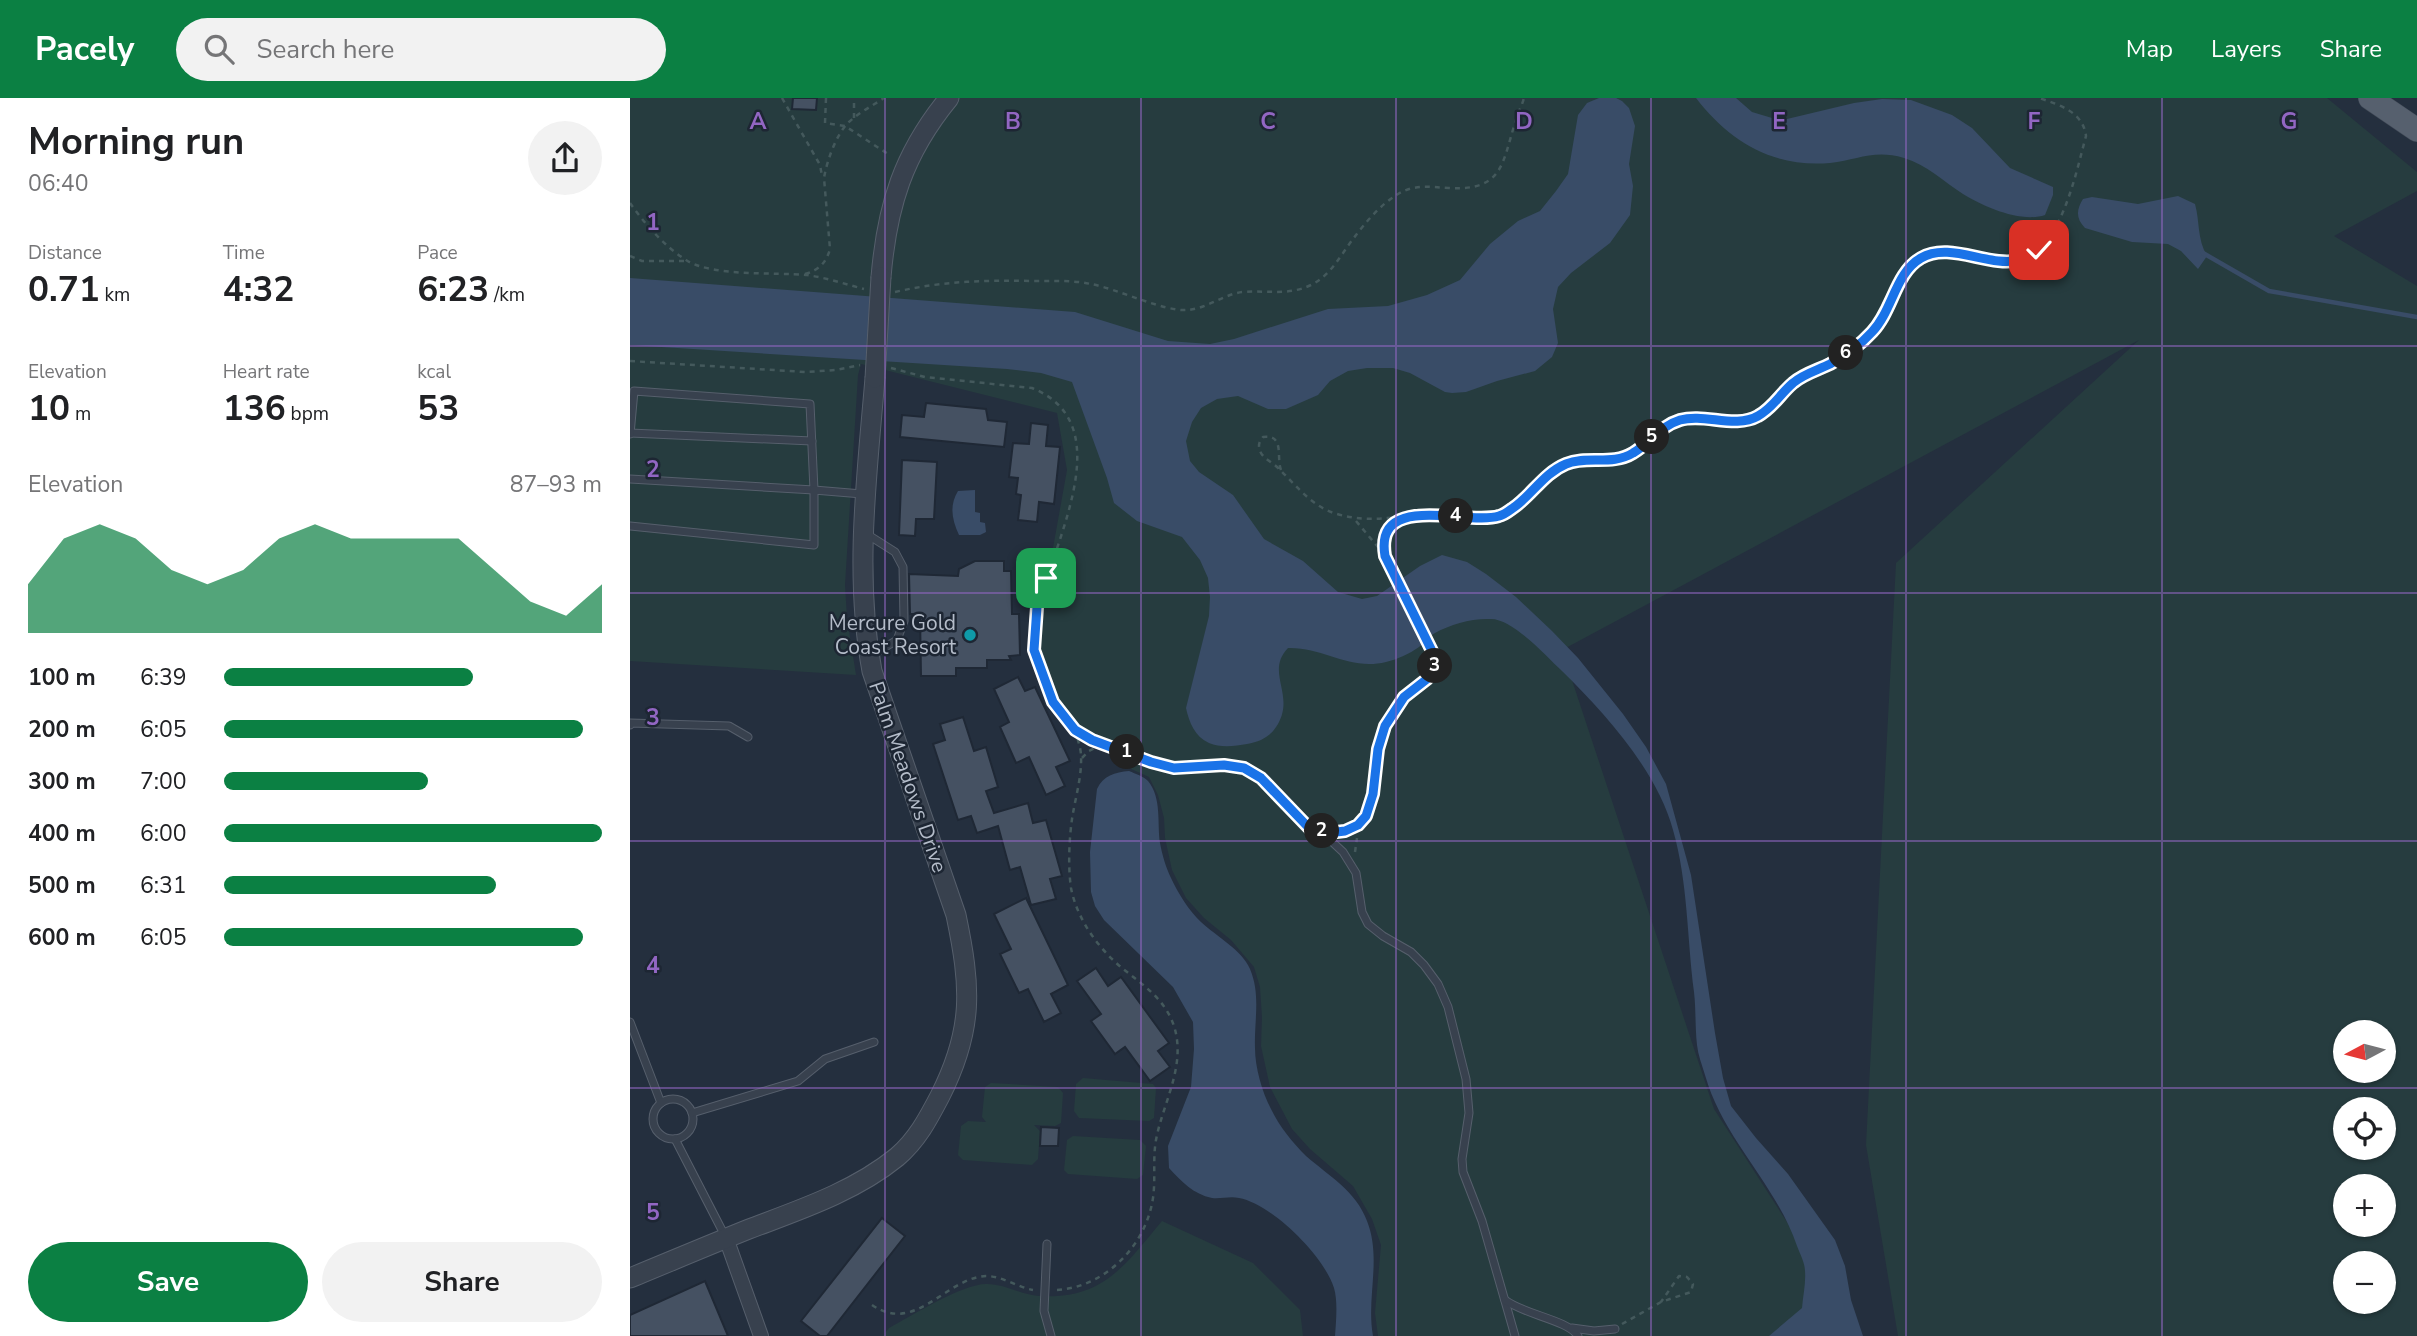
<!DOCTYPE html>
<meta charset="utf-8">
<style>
:root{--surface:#fff;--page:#f2f2f2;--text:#202124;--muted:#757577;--accent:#0b8043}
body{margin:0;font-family:"Nunito Sans",sans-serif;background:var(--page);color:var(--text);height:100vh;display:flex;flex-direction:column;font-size:26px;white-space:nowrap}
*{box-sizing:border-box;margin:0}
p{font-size:23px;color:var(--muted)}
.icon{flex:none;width:38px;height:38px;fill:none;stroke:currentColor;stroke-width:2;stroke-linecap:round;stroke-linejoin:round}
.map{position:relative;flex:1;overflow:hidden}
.side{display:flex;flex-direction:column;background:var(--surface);width:630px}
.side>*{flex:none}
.needle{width:46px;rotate:263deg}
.buttons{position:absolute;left:1703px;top:922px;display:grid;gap:14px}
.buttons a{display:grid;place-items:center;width:63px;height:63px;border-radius:50%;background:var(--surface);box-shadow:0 2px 5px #0004;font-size:35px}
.pin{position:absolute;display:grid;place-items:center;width:60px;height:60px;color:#fff;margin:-30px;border-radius:14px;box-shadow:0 4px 10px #0006}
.km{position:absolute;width:35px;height:35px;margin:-18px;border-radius:50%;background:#222;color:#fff;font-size:19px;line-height:35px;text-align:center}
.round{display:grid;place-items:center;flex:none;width:74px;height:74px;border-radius:37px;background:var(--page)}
.overview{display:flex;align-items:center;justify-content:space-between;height:119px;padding:0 28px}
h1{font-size:38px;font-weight:700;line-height:52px}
.figures{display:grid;grid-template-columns:repeat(3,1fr);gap:10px;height:119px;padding:7px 28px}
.figures div{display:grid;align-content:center}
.figures b{font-size:35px;font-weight:700}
.figures small{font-size:19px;font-weight:400}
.figures p{font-size:19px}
.chart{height:196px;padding:14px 28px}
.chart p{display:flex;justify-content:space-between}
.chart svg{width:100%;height:126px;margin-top:7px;fill:var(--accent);opacity:.7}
.cta{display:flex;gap:14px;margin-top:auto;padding:14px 28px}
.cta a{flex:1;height:80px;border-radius:42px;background:var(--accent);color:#fff;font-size:28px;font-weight:700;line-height:80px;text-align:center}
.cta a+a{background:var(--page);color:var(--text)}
ul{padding:0 28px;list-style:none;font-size:23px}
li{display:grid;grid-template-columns:112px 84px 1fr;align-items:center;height:52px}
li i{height:18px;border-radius:9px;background:var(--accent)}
header{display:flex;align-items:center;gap:42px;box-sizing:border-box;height:98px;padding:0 35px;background:var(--accent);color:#fff}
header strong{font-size:33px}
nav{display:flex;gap:38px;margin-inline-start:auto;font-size:24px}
.search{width:490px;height:63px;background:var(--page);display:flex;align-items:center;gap:18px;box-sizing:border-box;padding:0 24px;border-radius:38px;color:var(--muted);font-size:26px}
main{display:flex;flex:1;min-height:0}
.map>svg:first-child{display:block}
.green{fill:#263c3f;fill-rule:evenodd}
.water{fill:#394c67}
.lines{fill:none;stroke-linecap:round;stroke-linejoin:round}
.stream{stroke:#394c67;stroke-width:4.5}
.building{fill:#455162;stroke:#1f2835;stroke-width:2}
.service-casing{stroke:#565f6c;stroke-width:9}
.minor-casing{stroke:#565f6c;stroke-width:16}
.tertiary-casing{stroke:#565f6c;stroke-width:21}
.primary-casing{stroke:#414a57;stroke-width:24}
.path{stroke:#44595c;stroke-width:2.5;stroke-dasharray:5 5;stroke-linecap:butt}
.service{stroke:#38414e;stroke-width:7}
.minor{stroke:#38414e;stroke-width:14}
.tertiary{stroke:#38414e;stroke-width:19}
.primary{stroke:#56606e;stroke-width:23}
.tertiary-bridge-casing{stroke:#565f6c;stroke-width:21;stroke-linecap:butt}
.tertiary-bridge{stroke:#38414e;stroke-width:19}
.route-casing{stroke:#fff;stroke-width:14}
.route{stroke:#1a73e8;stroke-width:9}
.grid{fill:none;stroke:#9266c3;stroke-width:2;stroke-opacity:0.55}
.culture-dot{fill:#0f9aa8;stroke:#1d2633;stroke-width:2.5}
.labels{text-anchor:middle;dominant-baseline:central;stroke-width:5;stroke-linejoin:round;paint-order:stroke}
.poi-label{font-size:21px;fill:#b4bcc9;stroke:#1d2633;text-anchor:end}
.street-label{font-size:21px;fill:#b4bcc9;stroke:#1d2633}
.grid-label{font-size:23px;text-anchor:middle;font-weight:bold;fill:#9266c3;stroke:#1d2633;stroke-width:5;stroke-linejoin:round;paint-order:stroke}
</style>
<header>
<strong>Pacely</strong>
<div class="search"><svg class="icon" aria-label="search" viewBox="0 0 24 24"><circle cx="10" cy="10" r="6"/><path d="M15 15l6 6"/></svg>Search here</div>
<nav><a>Map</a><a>Layers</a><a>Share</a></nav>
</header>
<main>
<section class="side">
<div class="overview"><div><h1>Morning run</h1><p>06:40</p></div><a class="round"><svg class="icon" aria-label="share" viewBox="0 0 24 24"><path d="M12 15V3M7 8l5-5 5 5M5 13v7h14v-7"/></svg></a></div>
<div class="figures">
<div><p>Distance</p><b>0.71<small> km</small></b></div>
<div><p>Time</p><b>4:32</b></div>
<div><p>Pace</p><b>6:23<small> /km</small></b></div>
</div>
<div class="figures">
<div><p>Elevation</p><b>10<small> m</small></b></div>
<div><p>Heart rate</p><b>136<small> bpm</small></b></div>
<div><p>kcal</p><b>53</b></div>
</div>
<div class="chart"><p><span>Elevation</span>87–93 m</p>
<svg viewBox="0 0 160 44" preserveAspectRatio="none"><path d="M0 44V27L10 11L20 6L30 11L40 22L50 27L60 22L70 11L80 6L90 11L100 11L110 11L120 11L130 22L140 33L150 38L160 27V44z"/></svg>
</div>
<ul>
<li><b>100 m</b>6:39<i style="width:66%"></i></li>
<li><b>200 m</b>6:05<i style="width:95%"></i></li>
<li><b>300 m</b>7:00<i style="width:54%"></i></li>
<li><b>400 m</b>6:00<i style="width:100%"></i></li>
<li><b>500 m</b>6:31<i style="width:72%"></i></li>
<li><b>600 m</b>6:05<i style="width:95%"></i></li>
</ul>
<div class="cta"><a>Save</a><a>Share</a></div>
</section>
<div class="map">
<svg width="1787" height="1238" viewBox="0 0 1787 1238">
<rect width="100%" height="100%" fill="#242f3e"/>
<g class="green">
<path d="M0 0H1697L1787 74V93L1704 138 1787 188V1238H1268L1236 1047 1266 465 1509 242 932 552 1084 1011 1202 1194 1215 1238H748L745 1215 751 1147 742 1121 723 1088 680 1051 662 1031 640 989 631 948 632 919 630 889 624 869 601 842 574 820 556 800 542 772 535 740 534 720 528 697 519 679 488 665 479 647 447 628 427 601 413 567 407 539 437 372 427 315 231 266 228 277 215 487 217 520 226 577 0 563ZM1715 934H1754V973H1715ZM1715 1012H1754V1050H1715ZM1715 1088H1754V1127H1715ZM1715 1166H1754V1204H1715Z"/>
<path d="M453 980 523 986 526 990 524 1020 519 1023 449 1020 444 1013 446 986Z"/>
<path d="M361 985 428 989 433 995 431 1025 425 1028 404 1027 410 1033 408 1061 402 1067 333 1062 328 1057 331 1028 338 1023 356 1024 352 1019 355 989Z"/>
<path d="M443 1038 510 1042 516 1048 513 1077 507 1081 438 1076 434 1072 437 1042Z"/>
<path d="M532 1123 623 1165 670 1212 673 1238H253L259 1230C281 1218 334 1185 357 1186 375 1186 392 1197 409 1198 473 1202 495 1167 532 1123Z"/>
</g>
<g class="water">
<path d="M969 0H986L992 3 999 10 1005 28 999 66 1003 88 1000 117 980 145 941 175 928 189 923 211 928 245 922 259 905 273 867 283 836 294 822 295 815 294 780 275 763 270H737L718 273 700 283 688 297 656 311H638L608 298 587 301 571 310 562 324 556 343 560 363 569 374 603 397 634 441 673 463 708 494 732 501 747 498 790 468 812 457 837 464 856 476 886 499 922 533 948 560 993 616 1016 649 1036 686 1061 777 1085 935 1093 980 1101 1008 1126 1040 1158 1076 1205 1142 1215 1168 1221 1202 1233 1238H1139L1172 1210C1173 1198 1176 1185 1175 1173 1175 1165 1170 1156 1167 1148 1146 1086 1093 1041 1075 977 1072 967 1068 957 1067 947 1065 929 1066 911 1064 894 1057 840 1058 784 1043 732 1027 673 975 615 932 573 916 558 883 521 861 521 842 520 821 526 805 535 799 538 795 545 789 549 779 556 768 561 756 564 719 573 694 549 658 550 635 574 665 596 648 626 641 638 631 644 617 646 605 648 591 650 579 645 565 639 559 624 556 610L579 518 580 499 578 480 570 462 552 439 507 423 484 405 477 380 442 284 411 275 377 271 0 247V180L445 214 538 243 580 246 604 241 698 211 758 208 797 197 830 182 860 146 888 123 910 113 926 93 938 76 948 17 957 5Z"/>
<path d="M1066 0H1106L1122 14 1142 20 1157 21 1224 5 1252 1 1281 2 1322 17 1342 30 1380 70 1423 89V97L1415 117C1391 125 1354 109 1333 96 1313 83 1297 67 1274 60 1244 51 1228 62 1200 65 1143 70 1099 43 1066 0Z"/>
<path d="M1548 98 1565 106C1570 124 1567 141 1577 158L1568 171 1551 153 1538 146 1502 144 1455 130C1446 121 1446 112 1453 101L1462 99 1508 106Z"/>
<path d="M345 392V414L350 415V424L355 425 356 434 350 437H329C322 422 319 408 328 393Z"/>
<path d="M499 673C506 676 513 678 518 683 532 700 527 725 530 745 532 756 536 770 541 780 548 795 559 813 571 824 587 839 611 851 620 871 631 897 624 923 625 950 625 969 632 994 641 1011 649 1028 663 1045 676 1058 699 1078 726 1093 737 1123 752 1161 736 1199 743 1238H705C706 1224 708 1203 704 1190 694 1158 642 1106 609 1100 600 1098 591 1101 582 1100 563 1096 552 1084 539 1070L538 1048 561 989 564 951 563 924 543 889 474 822 465 808 461 794 460 754 467 691C473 678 485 674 499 673Z"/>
</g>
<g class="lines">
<path class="stream" d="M1573 155 1639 193 1787 219"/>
</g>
<g class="building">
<path d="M163 0H187L186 12 162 11Z"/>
<path d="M296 305 356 311 358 322 377 324 374 349 270 339 272 317 294 319Z"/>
<path d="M401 325 418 327 416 348 430 349 424 406 409 404 407 424 388 422 391 397 386 396 388 380 379 379 383 345 399 346Z"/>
<path d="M272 362 307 364 304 421H286L285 438 269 437Z"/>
<path d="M345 463H374V473H381L382 516H389L390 557 379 558 381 562H357V570H326V578H291L290 516H280L279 476 328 478 329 471Z"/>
<path d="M388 579 395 593 405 589 440 663 426 669 435 688 416 697 399 659 386 665 370 629 379 624 364 591Z"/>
<path d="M333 619 344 653 356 649 368 689 356 693 364 715 398 705 403 725 416 722 432 778 420 781 426 801 401 807 390 769 380 772 368 728 347 735 341 718 328 722 303 646 315 642 310 626Z"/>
<path d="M396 800 438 887 421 896 431 915 414 924 398 891 389 895 370 856 381 851 364 816Z"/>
<path d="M466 870 478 888 491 879 539 945 528 953 540 969 520 983 495 949 485 956 461 923 471 916 447 883Z"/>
<path d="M411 1029 429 1030 428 1048H410Z"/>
<path d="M252 1120 275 1138 197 1238H190L171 1223Z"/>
<path d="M75 1183 98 1238H0V1217Z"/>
</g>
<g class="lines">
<defs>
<g id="service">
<path d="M0 335 182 343"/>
<path d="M0 336 4 293 180 306 184 392 0 381"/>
<path d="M0 428 184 447V392L232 396"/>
<path d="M235 435 265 454 273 469 274 523 267 542 242 557"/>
<path d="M0 627V625L99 628 118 639"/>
<path d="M479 647C500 655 522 667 544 670 567 672 591 663 613 670 636 678 653 703 669 720 672 723 676 729 680 731 687 735 699 735 706 734 757 729 740 660 755 627 761 615 770 602 780 593 789 586 797 581 805 573L802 553"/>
<path d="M680 731 698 740 713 754 726 775 732 814 738 826 753 838 781 854 794 867 808 886 818 909 836 981 839 1015 832 1061 833 1074 852 1123 885 1238"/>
<path d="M0 924 31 1005"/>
<circle cx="43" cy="1021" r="20"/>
<path d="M62 1015 168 983 195 961 244 944"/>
<path d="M45 1041 96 1140"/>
<path d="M417 1146 414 1213 421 1238"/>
<path d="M875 1202C895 1217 938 1222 948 1238"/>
<path d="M942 1230 964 1233 985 1231"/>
</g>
<path id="minor" d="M96 1140 131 1238"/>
<g id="tertiary">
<path d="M251 179C257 108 273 56 319 0"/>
<path d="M0 1180C39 1164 79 1147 119 1131 169 1112 224 1094 267 1059 287 1042 298 1021 310 998 344 931 341 889 326 817L242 573C224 476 237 377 245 280"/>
</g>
<path id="primary" d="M1740 0 1787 32"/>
</defs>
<use href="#service" class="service-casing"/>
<use href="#minor" class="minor-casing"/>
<use href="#tertiary" class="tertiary-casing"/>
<use href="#primary" class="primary-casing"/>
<g class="path">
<path d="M152 0 190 67 192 78"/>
<path d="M196 0 195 25 215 28 258 56"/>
<path d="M224 20V0"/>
<path d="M0 105C15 126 34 148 56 162 82 179 145 174 177 177 197 180 215 186 234 191"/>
<path d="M0 158 12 163H57"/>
<path d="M175 176C189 172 196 165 200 151L194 80C197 63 205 40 216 27 226 16 242 8 254 0"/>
<path d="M265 194C313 183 354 182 402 183 422 183 442 182 461 186 488 191 534 214 558 212 578 210 594 196 613 194 637 192 658 198 681 187 701 177 710 158 723 141 735 125 751 106 768 96 785 86 800 89 819 90 873 93 872 66 885 25 887 16 892 8 894 0"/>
<path d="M0 263 175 274 206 272 230 267"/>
<path d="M261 270 295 279 402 290C499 329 411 463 404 531 402 555 411 576 420 598 429 618 447 639 469 644"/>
<path d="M651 372C646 359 655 336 633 339 629 344 628 347 630 353 633 361 644 365 649 371 667 388 682 409 707 416 742 426 766 417 801 417 822 417 848 424 869 418 897 410 909 378 935 366 953 359 974 366 993 360 1014 353 1027 330 1049 323 1074 315 1098 327 1123 320 1140 316 1149 298 1162 286 1178 271 1203 265 1221 252 1235 241 1248 229 1257 214 1268 195 1270 174 1289 161 1301 153 1317 155 1330 157 1349 159 1369 165 1388 162 1431 154 1446 74 1456 38 1453 14 1430 7 1409 0"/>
<path d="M771 421C757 427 752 443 755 458L798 544"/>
<path d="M726 423 753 455"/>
<path d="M452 660 459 653 469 648"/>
<path d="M725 754 727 740"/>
<path d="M427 1192C475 1189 516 1148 523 1100 526 1079 522 1058 527 1037 535 1001 556 966 544 928 535 901 513 887 492 870 468 850 447 821 441 790 438 769 439 742 442 721 445 701 452 679 451 658 451 650 447 640 445 632"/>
<path d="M242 1207C286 1237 315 1180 356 1178 372 1178 387 1189 403 1192"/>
<path d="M992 1226 1031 1204 1061 1194 1063 1186 1057 1179 1049 1178 1031 1204"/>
</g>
<use href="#service" class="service"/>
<use href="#minor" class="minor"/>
<use href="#tertiary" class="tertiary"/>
<use href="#primary" class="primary"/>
<defs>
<path id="tertiary-bridge" d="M245 280 251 179"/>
</defs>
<use href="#tertiary-bridge" class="tertiary-bridge-casing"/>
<use href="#tertiary-bridge" class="tertiary-bridge"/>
</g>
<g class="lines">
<defs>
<path id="route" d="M416 480 407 509 404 552 423 604 445 632 462 642 521 664 544 670 594 667 614 670 631 680 680 731 698 735 715 733 728 727 736 718 743 696 748 651 755 628 774 599 797 581 804 572 802 553 755 458C744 393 837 428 869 418 874 417 879 413 883 410 902 397 914 375 936 366 957 357 982 368 1003 355 1020 345 1030 328 1050 322 1075 315 1105 331 1128 318 1143 310 1150 296 1163 285 1173 276 1188 272 1200 266 1215 258 1231 246 1242 234 1263 212 1265 175 1291 160 1320 143 1359 170 1390 162 1397 160 1403 155 1409 152"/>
</defs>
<use href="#route" class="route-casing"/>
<use href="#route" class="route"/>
</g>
<path class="grid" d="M255 0V1238M511 0V1238M766 0V1238M1021 0V1238M1276 0V1238M1532 0V1238M0 248H1787M0 495H1787M0 743H1787M0 990H1787"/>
<circle class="culture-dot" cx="340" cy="537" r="7"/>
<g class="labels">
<g class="poi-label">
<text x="326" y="525">Mercure Gold<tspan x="326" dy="24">Coast Resort</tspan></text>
</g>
<g class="street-label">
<text transform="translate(278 679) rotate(71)">Palm Meadows Drive</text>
</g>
</g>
<g class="grid-label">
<text x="128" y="31">A</text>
<text x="383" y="31">B</text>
<text x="638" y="31">C</text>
<text x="894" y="31">D</text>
<text x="1149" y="31">E</text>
<text x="1404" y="31">F</text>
<text x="1659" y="31">G</text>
<text x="23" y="132">1</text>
<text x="23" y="379">2</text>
<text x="23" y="627">3</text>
<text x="23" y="875">4</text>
<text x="23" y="1122">5</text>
</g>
</svg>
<div class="buttons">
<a><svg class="needle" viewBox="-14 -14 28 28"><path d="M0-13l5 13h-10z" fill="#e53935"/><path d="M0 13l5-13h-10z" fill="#757577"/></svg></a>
<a><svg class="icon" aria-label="locate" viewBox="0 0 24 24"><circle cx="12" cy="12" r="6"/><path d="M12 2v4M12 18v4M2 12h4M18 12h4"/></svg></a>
<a>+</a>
<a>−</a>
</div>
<div class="pin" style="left:416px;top:480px;background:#1e9e55"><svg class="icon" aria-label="arrive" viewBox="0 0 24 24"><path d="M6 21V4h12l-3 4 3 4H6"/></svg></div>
<div class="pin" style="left:1409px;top:152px;background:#d93025"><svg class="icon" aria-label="check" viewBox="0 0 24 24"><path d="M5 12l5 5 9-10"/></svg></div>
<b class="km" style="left:497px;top:654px">1</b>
<b class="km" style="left:692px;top:733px">2</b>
<b class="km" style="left:805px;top:568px">3</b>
<b class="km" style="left:826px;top:418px">4</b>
<b class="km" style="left:1022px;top:339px">5</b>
<b class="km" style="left:1216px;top:255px">6</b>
</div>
</main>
